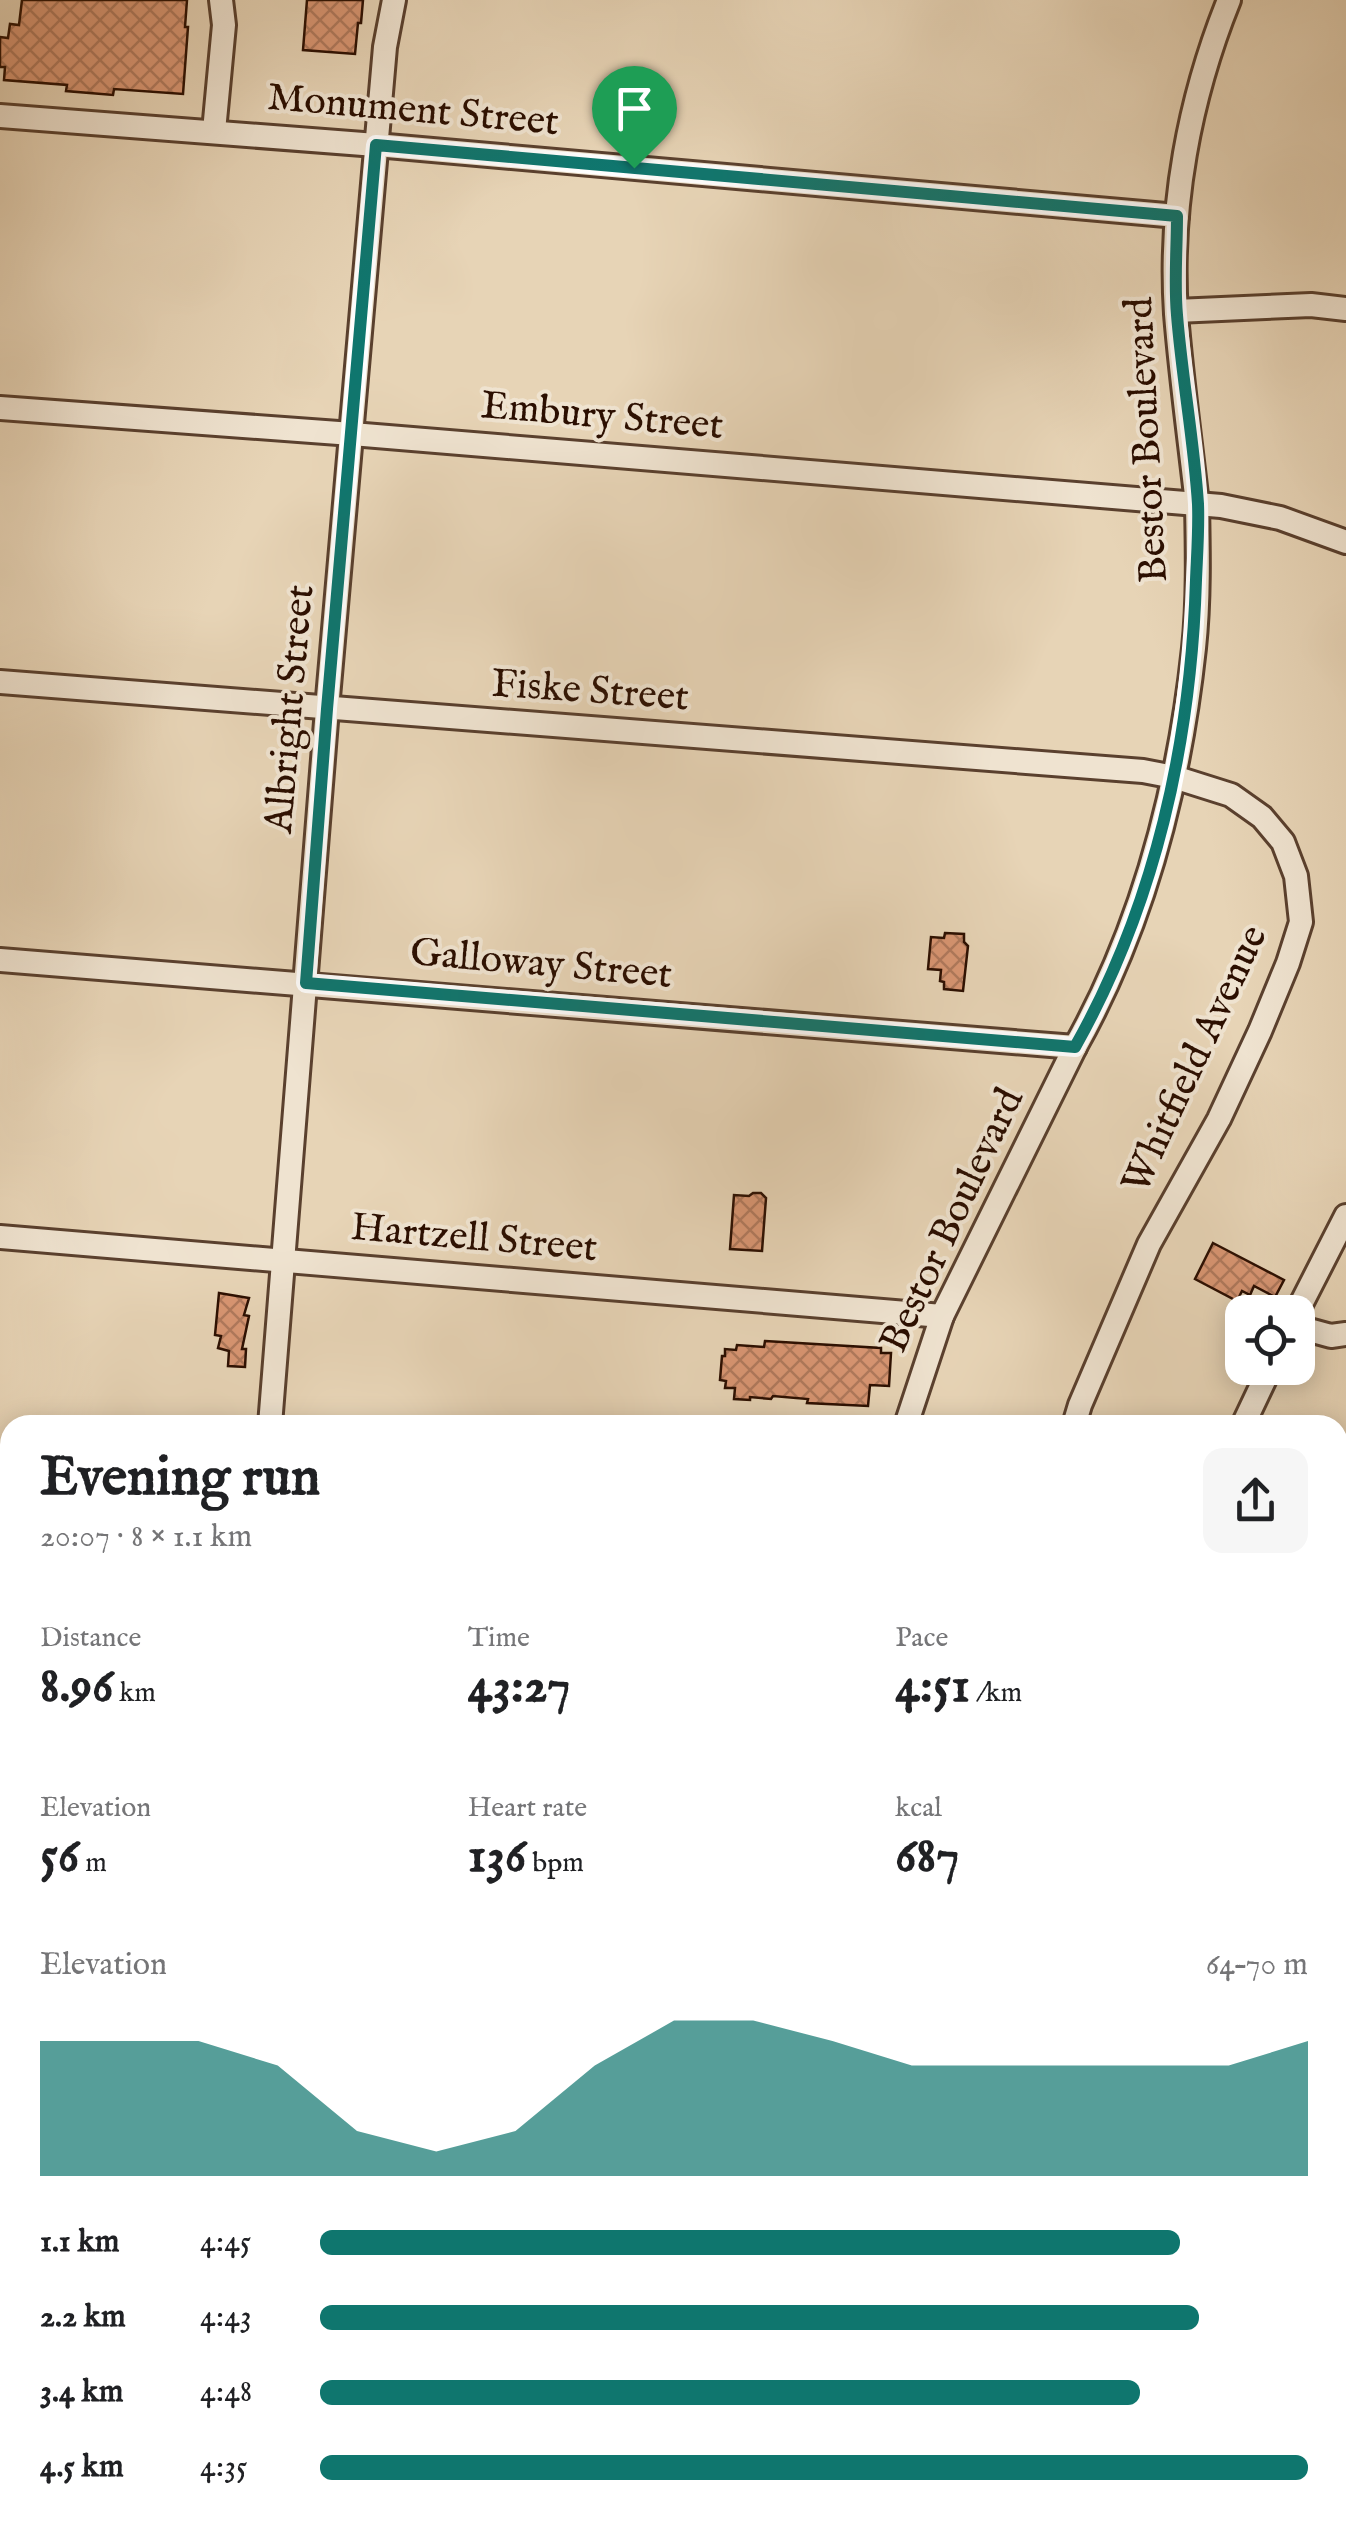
<!DOCTYPE html>
<meta charset="utf-8">
<style>
:root{--surface:#fff;--page:#f6f6f6;--text:#202124;--muted:#757577;--accent:#0f766e}
body{margin:0;font-family:"IM FELL English",serif;background:var(--page);color:var(--text);height:100vh;display:flex;flex-direction:column;font-size:38px;white-space:nowrap}
*{box-sizing:border-box;margin:0}
p{font-size:32px;color:var(--muted)}
.icon{flex:none;width:55px;height:55px;fill:none;stroke:currentColor;stroke-width:2;stroke-linecap:round;stroke-linejoin:round}
.map{position:relative;flex:1;overflow:hidden}
.drawer{position:absolute;left:0px;top:1415px;width:1348px;height:1112px;display:flex;flex-direction:column;background:var(--surface);border-radius:30px 30px 0 0;box-shadow:0 5px 25px #0003}
.drawer>*{flex:none}
.buttons{position:absolute;left:1225px;top:1295px;display:grid;gap:20px}
.buttons a{display:grid;place-items:center;width:90px;height:90px;border-radius:20px;background:var(--surface);box-shadow:0 5px 25px #0003;font-size:50px}
.pin{position:absolute;display:grid;place-items:center;width:85px;height:85px;color:#fff;margin:-102px -42px;border-radius:50% 50% 50% 0;rotate:-45deg;box-shadow:0 0 10px #0007}
.pin .icon{rotate:45deg}
.round{display:grid;place-items:center;flex:none;width:105px;height:105px;border-radius:20px;background:var(--page)}
.headline{display:flex;align-items:center;justify-content:space-between;height:170px;padding:0 40px}
h1{font-size:55px;font-weight:800;line-height:75px}
.metrics{display:grid;grid-template-columns:repeat(3,1fr);gap:15px;height:170px;padding:10px 40px}
.metrics div{display:grid;align-content:center}
.metrics b{font-size:50px;font-weight:800}
.metrics small{font-size:28px;font-weight:400}
.metrics p{font-size:28px}
.chart{height:280px;padding:20px 40px}
.chart p{display:flex;justify-content:space-between}
.chart svg{width:100%;height:180px;margin-top:10px;fill:var(--accent);opacity:.7}
ul{padding:0 40px;list-style:none;font-size:32px}
li{display:grid;grid-template-columns:160px 120px 1fr;align-items:center;height:75px}
li i{height:25px;border-radius:12px;background:var(--accent)}
.map>svg:first-child{display:block}
.forest{fill:url(#forest-firs);stroke:#706647;stroke-width:2.5}
.park{fill:url(#park-tufts);stroke:#706647;stroke-width:2.5}
.lines{fill:none;stroke-linecap:round;stroke-linejoin:round}
.stream{stroke:#6e736e;stroke-width:6}
.building{fill:url(#building-cross-hatch);stroke:#2b0e00;stroke-width:2.5}
.minor-casing{stroke:#5a402e;stroke-width:28}
.path{stroke:#2b0e00;stroke-width:4;stroke-dasharray:8 5;stroke-linecap:butt}
.minor{stroke:#efe3d0;stroke-width:22}
.route-casing{stroke:#fff;stroke-width:20}
.route{stroke:#0f766e;stroke-width:12}
.labels{text-anchor:middle;dominant-baseline:central;stroke-width:8;stroke-linejoin:round;paint-order:stroke}
.street-label{font-size:40px;fill:#2b0e00;stroke:#efe3d0}
</style>
<div class="map">
<svg width="1346" height="2526" viewBox="0 0 1346 2526">
<defs>
<pattern id="forest-firs" width="22" height="20" patternUnits="userSpaceOnUse" patternTransform="scale(2.5)"><rect width="22" height="20" fill="#b6bd8e"/><path d="M5 1l3.5 6h-7zM16 11l3.5 6h-7z" fill="#9da179"/></pattern>
<pattern id="park-tufts" width="24" height="20" patternUnits="userSpaceOnUse" patternTransform="scale(2.5)"><rect width="24" height="20" fill="#b6bd8e"/><path d="M3 7l-1-3M5 7V3M7 7l1-3M15 17l-1-3M17 17v-4M19 17l1-3" fill="none" stroke="#9da179"/></pattern>
<pattern id="building-cross-hatch" width="8" height="8" patternUnits="userSpaceOnUse" patternTransform="scale(2.5)"><rect width="8" height="8" fill="#d99673"/><path d="M0 0l8 8M0 8l8-8" fill="none" stroke="#b0795c"/></pattern>
</defs>
<rect width="100%" height="100%" fill="#e7d4b6"/>
<filter id="stains"><feTurbulence type="fractalNoise" baseFrequency=".002" numOctaves="4"/><feColorMatrix values="0 0 0 0 .2 0 0 0 0 .09 0 0 0 0 .02 0 0 0 .5 -.17"/></filter>
<radialGradient id="worn" r=".72"><stop offset=".6" stop-color="#630" stop-opacity="0"/><stop offset="1" stop-color="#630" stop-opacity=".3"/></radialGradient>
<path class="forest" d="M705 2518H1033L1054 2526H712Z"/>
<g class="park">
<path d="M1346 2469V2526H1138L1164 2518H1338V2470Z"/>
<path d="M807 2518H982L987 2526H809Z"/>
</g>
<g class="lines">
<g class="stream">
<path d="M1338 2511 1346 2510"/>
<path d="M946 2518 974 2526"/>
<path d="M1184 2526 1204 2518"/>
</g>
</g>
<g class="building">
<path d="M22 0H187L185 27H188L183 94 114 89 113 95 66 91 67 85 4 80 5 67H0V37L8 38 10 24 19 25Z"/>
<path d="M307 0H363L361 23H358L355 54 303 50Z"/>
<path d="M945 933 964 934V942L968 946 963 991 944 989V982L940 981 941 970 928 969 931 937 944 938Z"/>
<path d="M753 1193H761L766 1198 762 1251 730 1249 734 1195 749 1196Z"/>
<path d="M1213 1243 1284 1280 1275 1297 1254 1286 1250 1295 1242 1291 1237 1301 1195 1279Z"/>
<path d="M219 1293 249 1298 244 1315 249 1316 242 1349H246L245 1367 228 1366 229 1351 218 1348 221 1336 215 1335Z"/>
<path d="M765 1341 881 1348V1353H891L889 1386 870 1385 868 1406 807 1403 808 1399 773 1396 771 1399 750 1397V1400L734 1399 735 1388H725L726 1381 720 1380 722 1356H725V1349L736 1350 737 1345 764 1347Z"/>
</g>
<g class="lines">
<defs>
<g id="minor">
<path d="M0 116 376 145 1177 216"/>
<path d="M214 131 224 25 221 0"/>
<path d="M1176 311 1311 305 1346 309"/>
<path d="M0 408 352 434 1221 506 1280 518 1346 542"/>
<path d="M0 682 1143 771 1174 777 1231 795 1262 817 1283 842 1296 876 1301 922 1288 963 1260 1031 1219 1119 1149 1244 1080 1405 1074 1425"/>
<path d="M0 960 1075 1047"/>
<path d="M0 1237 942 1316"/>
<path d="M1297 1312 1346 1216"/>
<path d="M1298 1327 1331 1336 1346 1334"/>
<path d="M270 1425 327 709 385 47 394 0"/>
<path d="M906 1425 942 1316 1075 1047C1144 924 1179 788 1194 648 1199 601 1198 551 1197 504 1190 441 1181 377 1176 314 1169 207 1189 99 1229 0"/>
<path d="M1243 1425 1270 1368"/>
<path d="M0 1513 10 1514"/>
<path d="M1338 1620 1346 1613"/>
<path d="M0 1792 10 1793"/>
<path d="M1338 1891 1346 1892"/>
<path d="M0 2089H10"/>
<path d="M1338 2208 1346 2201"/>
<path d="M0 2512H10"/>
<path d="M54 2518 89 2526"/>
<path d="M756 2518 763 2526"/>
<path d="M586 2526 596 2518"/>
</g>
</defs>
<use href="#minor" class="minor-casing"/>
<g class="path">
<path d="M1338 2468 1346 2465"/>
<path d="M676 2526 704 2519 727 2526"/>
<path d="M1179 2526 1202 2518"/>
</g>
<use href="#minor" class="minor"/>
</g>
<g class="lines">
<defs>
<path id="route" d="M376 145 1177 216C1177 249 1174 283 1177 315 1182 378 1194 441 1198 504 1199 529 1197 555 1196 580 1191 743 1155 905 1075 1047L306 983 327 709Z"/>
</defs>
<use href="#route" class="route-casing"/>
<use href="#route" class="route"/>
</g>
<g class="labels">
<g class="street-label">
<text transform="translate(413 111) rotate(5)">Monument Street</text>
<text transform="translate(602 417) rotate(5)">Embury Street</text>
<text transform="translate(1148 440) rotate(-93)">Bestor Boulevard</text>
<text transform="translate(590 692) rotate(4)">Fiske Street</text>
<text transform="translate(291 709) rotate(-85)">Albright Street</text>
<text transform="translate(541 965) rotate(5)">Galloway Street</text>
<text transform="translate(1196 1060) rotate(-65)">Whitfield Avenue</text>
<text transform="translate(953 1221) rotate(-65)">Bestor Boulevard</text>
<text transform="translate(474 1239) rotate(5)">Hartzell Street</text>
</g>
</g>
<rect width="100%" height="100%" filter="url(#stains)"/>
<rect width="100%" height="100%" fill="url(#worn)"/>
</svg>
<div class="buttons">
<a><svg class="icon" aria-label="locate" viewBox="0 0 24 24"><circle cx="12" cy="12" r="6"/><path d="M12 2v4M12 18v4M2 12h4M18 12h4"/></svg></a>
</div>
<div class="pin" style="left:634px;top:168px;background:#1e9e55"><svg class="icon" aria-label="arrive" viewBox="0 0 24 24"><path d="M6 21V4h12l-3 4 3 4H6"/></svg></div>
<section class="drawer">
<div class="headline"><div><h1>Evening run</h1><p>20:07 · 8 × 1.1 km</p></div><a class="round"><svg class="icon" aria-label="share" viewBox="0 0 24 24"><path d="M12 15V3M7 8l5-5 5 5M5 13v7h14v-7"/></svg></a></div>
<div class="metrics">
<div><p>Distance</p><b>8.96<small> km</small></b></div>
<div><p>Time</p><b>43:27</b></div>
<div><p>Pace</p><b>4:51<small> /km</small></b></div>
</div>
<div class="metrics">
<div><p>Elevation</p><b>56<small> m</small></b></div>
<div><p>Heart rate</p><b>136<small> bpm</small></b></div>
<div><p>kcal</p><b>687</b></div>
</div>
<div class="chart"><p><span>Elevation</span>64–70 m</p>
<svg viewBox="0 0 160 44" preserveAspectRatio="none"><path d="M0 44V11L10 11L20 11L30 17L40 33L50 38L60 33L70 17L80 6L90 6L100 11L110 17L120 17L130 17L140 17L150 17L160 11V44z"/></svg>
</div>
<ul>
<li><b>1.1 km</b>4:45<i style="width:87%"></i></li>
<li><b>2.2 km</b>4:43<i style="width:89%"></i></li>
<li><b>3.4 km</b>4:48<i style="width:83%"></i></li>
<li><b>4.5 km</b>4:35<i style="width:100%"></i></li>
</ul>
</section>
</div>
